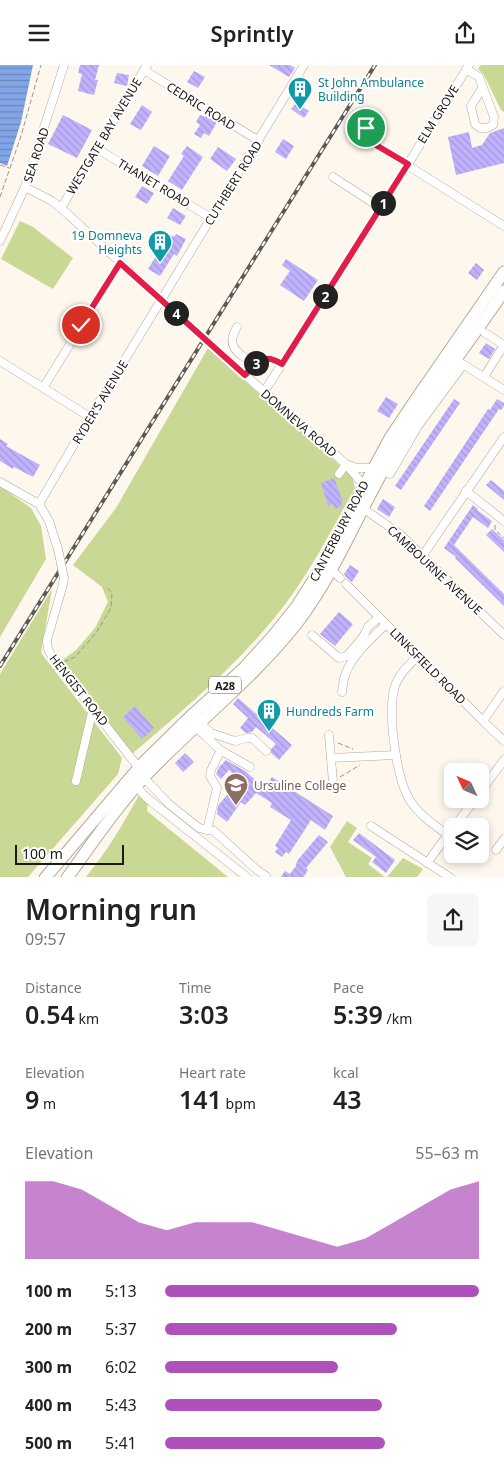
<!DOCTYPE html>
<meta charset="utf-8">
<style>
:root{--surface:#fff;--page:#f6f6f6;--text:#222;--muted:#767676;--accent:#af51ba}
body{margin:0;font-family:"Noto Sans",sans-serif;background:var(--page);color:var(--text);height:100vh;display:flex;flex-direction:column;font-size:19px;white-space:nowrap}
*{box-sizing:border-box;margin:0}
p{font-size:16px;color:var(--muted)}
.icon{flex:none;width:28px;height:28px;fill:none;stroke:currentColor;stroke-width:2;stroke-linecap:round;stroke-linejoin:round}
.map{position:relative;height:812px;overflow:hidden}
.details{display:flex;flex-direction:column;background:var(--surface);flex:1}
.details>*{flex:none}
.needle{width:32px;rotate:314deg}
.buttons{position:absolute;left:444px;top:698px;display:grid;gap:10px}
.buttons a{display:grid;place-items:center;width:45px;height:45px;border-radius:8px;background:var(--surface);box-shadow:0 2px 8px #0003;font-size:25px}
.scale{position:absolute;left:15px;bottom:12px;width:109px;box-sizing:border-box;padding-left:5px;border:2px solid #1d1913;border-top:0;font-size:14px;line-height:18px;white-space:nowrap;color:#1d1913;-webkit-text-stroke:4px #fff;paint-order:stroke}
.pin{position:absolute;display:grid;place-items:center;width:42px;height:42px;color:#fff;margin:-21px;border:2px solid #fff;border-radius:50%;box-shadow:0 1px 5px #0007}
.km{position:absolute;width:25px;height:25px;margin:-12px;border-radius:50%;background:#222;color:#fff;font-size:14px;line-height:25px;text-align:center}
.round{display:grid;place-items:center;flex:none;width:52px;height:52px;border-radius:8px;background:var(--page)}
.headline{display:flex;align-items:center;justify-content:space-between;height:85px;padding:0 25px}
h1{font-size:28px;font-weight:600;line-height:38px}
.figures{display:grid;grid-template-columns:repeat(3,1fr);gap:8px;height:85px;padding:5px 25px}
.figures div{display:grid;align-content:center}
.figures b{font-size:25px;font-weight:600}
.figures small{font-size:14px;font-weight:400}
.figures p{font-size:14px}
.chart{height:140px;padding:10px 25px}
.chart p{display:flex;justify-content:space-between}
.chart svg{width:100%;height:90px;margin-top:5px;fill:var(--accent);opacity:.7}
ul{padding:0 25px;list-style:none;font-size:16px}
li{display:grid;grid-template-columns:80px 60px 1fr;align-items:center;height:38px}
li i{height:12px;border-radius:6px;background:var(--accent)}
header{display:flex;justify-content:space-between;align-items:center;height:65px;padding:0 25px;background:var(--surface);font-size:22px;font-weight:600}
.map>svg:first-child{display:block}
.green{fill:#c9d894}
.water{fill:url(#water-rules)}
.building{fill:url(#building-back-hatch)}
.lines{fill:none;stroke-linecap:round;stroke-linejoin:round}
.minor-casing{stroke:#b4a999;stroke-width:9}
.highway-casing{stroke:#b4a999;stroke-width:13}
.path{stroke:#9b968d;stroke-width:1;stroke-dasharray:5 2.5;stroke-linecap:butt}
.minor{stroke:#fff;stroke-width:8}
.highway{stroke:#fff;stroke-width:11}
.rail-casing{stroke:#5e5a52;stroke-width:4}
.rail{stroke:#fff;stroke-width:2;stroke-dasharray:5.5;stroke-linecap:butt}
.minor-bridge-casing{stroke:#b4a999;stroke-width:9;stroke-linecap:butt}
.minor-bridge{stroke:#fff;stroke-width:8}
.route-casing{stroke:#fff;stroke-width:10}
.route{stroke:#e11d48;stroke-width:6}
.labels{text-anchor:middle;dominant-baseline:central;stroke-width:4;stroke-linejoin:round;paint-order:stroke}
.shield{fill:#fff;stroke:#615e5a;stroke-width:1}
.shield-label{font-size:11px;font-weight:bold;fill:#1d1913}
.culture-label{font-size:12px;fill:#0d838f;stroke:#fff;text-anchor:start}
.street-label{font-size:12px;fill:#1d1913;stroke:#fff}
.education-label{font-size:12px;fill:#785e54;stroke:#fff;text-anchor:start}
</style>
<header><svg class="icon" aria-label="menu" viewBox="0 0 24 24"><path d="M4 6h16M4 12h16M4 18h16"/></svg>Sprintly<svg class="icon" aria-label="share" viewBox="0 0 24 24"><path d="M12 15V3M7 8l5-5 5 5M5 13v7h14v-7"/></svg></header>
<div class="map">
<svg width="504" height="813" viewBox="0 0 504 813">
<defs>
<pattern id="water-rules" width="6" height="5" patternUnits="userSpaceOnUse" patternTransform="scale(1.25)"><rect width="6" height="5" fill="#82a5e8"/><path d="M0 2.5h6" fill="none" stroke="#6a86bb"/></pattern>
<pattern id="building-back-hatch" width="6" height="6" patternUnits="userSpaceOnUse" patternTransform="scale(1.25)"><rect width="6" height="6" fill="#c1b2fd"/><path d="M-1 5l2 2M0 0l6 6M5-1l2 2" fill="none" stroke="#a598d8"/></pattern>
</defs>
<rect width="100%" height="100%" fill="#fef7ed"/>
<g class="green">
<path d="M481 0H504V47L501 45 484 10 478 4Z"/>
<path d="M20 156 33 162 73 193 53 224 1 194Z"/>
<path d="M208 283 352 411 355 423C334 460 314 500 289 534 245 594 188 641 132 689L61 596 76 585 95 563 108 537 102 522 73 500 116 443Z"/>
<path d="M0 421 31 443 41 461 46 494 0 572Z"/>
<path d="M52 524 41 588 122 693 118 709 28 812H0V609Z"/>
<path d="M139 730 148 738 147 746 228 812 85 813C107 787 123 759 139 730Z"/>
<path d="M347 756 357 763 348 777 372 793 368 799 385 812H346L330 782Z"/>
<path d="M403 793 423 804 417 812H387Z"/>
</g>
<path class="water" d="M0 0H33L21 57 7 101 0 98Z"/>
<g class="building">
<path d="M80 0H99L95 15H98L94 30 78 26 82 9 78 8Z"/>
<path d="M269 0H290L295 3 289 12Z"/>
<path d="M194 6 205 12 198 23 187 17Z"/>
<path d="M117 8 129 10 127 21 114 18Z"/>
<path d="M296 38 309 46 304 53 291 44Z"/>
<path d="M142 40 152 47 141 65 130 59Z"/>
<path d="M63 50 92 65 77 93 48 79Z"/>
<path d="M200 50 205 52 206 51 217 57 209 71 204 68 201 73 194 69 200 60 196 57Z"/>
<path d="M504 63V98L456 110 448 72 469 67 472 83 482 80 490 68Z"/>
<path d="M283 74 294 81 286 94 275 87Z"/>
<path d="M154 81 170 91 158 111 142 101Z"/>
<path d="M187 81 203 92 182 125 168 116 184 91 181 89Z"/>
<path d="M218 82 236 94 227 106 210 94Z"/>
<path d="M142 121 154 128 147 139 135 132Z"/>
<path d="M173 143 186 151 180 160 167 153Z"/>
<path d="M165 167 174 172 176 169 186 174 177 191 174 189 160 211 148 204 164 178 160 176Z"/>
<path d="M286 194 318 215 304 236 280 220 290 206 282 200Z"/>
<path d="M476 198 484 205 477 215 468 208Z"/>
<path d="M486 278 495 284 489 294 479 288Z"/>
<path d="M386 332 398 339 389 353 377 346Z"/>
<path d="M454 334 460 338 401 425 395 421Z"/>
<path d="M497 334 504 338V341L501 345 499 344 430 446 424 441 488 344 490 345Z"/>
<path d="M0 374 8 379 6 381 40 400 33 412 14 402 13 404 0 396Z"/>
<path d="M334 413 343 437H341L342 441 335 444 333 439 328 441 321 418Z"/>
<path d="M491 415 504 426V435L486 420Z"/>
<path d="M383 434 395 442 389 452 377 444Z"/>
<path d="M473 440 478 444 477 445 492 456 488 463 473 452 454 480 504 529V541L455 493 456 492 444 483Z"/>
<path d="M492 464 504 475V487L486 470Z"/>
<path d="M350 500 359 506 352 517 346 512 344 509Z"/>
<path d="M339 547 353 559 335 581 320 569Z"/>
<path d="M238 633 292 680 279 695 271 688V684L276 679 256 662 252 667 246 668 240 663 248 653 233 639Z"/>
<path d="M135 641 154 663 142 674 123 652Z"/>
<path d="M185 688 194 697 183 707 175 698Z"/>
<path d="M226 695 245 706 265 723 272 712 333 751 325 765 311 755 289 789 286 787 282 792 275 787 278 783 275 781 291 755 270 742 272 738 256 728 245 740 241 737 227 757 217 749 218 741 229 727 235 732 245 719 229 705 221 714 216 709 219 702Z"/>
<path d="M359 768 395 795 386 808 372 797 376 792 353 775Z"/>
<path d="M319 770 328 777 306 803 308 805 303 813H280L285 806 290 809 296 801 297 796Z"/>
</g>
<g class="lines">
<defs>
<g id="minor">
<path d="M466 4 479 12 494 52 493 60 487 63H480L475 59 471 41 483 22"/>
<path d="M144 5 259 76"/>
<path d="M374 56 364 65 362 72 407 99"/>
<path d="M96 83 211 153"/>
<path d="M407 100 504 161"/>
<path d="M333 112 381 143"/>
<path d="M25 122 52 136 61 143 191 262"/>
<path d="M61 143 147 0"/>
<path d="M0 176 25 122 64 0"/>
<path d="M237 262C229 275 231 284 244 292 249 295 251 295 254 299L245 310"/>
<path d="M210 279 346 399 364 421"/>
<path d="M0 296 90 352"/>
<path d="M461 298 504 325"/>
<path d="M254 299C265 293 271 292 282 299"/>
<path d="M484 312 504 280 485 268"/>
<path d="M43 323 120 198"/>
<path d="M264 327 381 143 469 0"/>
<path d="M348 400 357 403H373"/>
<path d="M382 406 390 409 418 361 463 300"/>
<path d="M339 409 346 399"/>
<path d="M0 417 39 439 49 456 58 484"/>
<path d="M466 426 504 456"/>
<path d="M39 439 90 352 304 0"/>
<path d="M364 444 401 470 504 570"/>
<path d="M423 490 504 372"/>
<path d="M332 505 340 513"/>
<path d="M64 513 62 523 47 575 48 584 52 592 139 703"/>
<path d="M346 519 483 656 504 676"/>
<path d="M312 570 339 593 347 591 363 572 368 562 379 552"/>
<path d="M418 591C409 600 399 609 395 621 387 647 396 711 409 734 418 749 434 760 448 770"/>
<path d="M342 627C343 621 343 614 346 608 353 589 372 573 386 559"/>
<path d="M197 655 211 668 235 676 247 673H252L266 686"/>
<path d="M483 656 504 626"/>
<path d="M193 659 220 685 250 702"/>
<path d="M329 670 333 717"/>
<path d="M331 693 396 690"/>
<path d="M144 713 169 739 199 763 214 766 257 805 266 811"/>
<path d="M76 716 93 643"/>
<path d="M136 721 147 733 248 813"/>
<path d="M480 727 504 695"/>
<path d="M371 761 451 813"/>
<path d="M455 761 475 734"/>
<path d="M207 765 217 723 210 711 211 705 220 687V685"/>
<path d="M496 785 504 774"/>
<path d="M427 798 452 764"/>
</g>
<g id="highway">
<path d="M45 813 142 699 192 650 244 603 273 571 297 541 323 500 364 421 390 373 416 334 504 207"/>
<path d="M67 813C93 777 118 740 148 708 197 657 253 614 297 558 339 503 362 437 399 378 431 325 470 277 504 226"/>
</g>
</defs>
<use href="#minor" class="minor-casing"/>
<use href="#highway" class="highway-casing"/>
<g class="path">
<path d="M0 100 9 103"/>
<path d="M0 132 21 71 41 0"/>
<path d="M495 460V465L504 473"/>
<path d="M64 597 75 592 96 568 111 543 112 528 106 521"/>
<path d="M338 678 353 684"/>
<path d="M340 712 360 700"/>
</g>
<use href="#minor" class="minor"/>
<use href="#highway" class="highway"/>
<defs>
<path id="rail" d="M0 601 375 0"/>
</defs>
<use href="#rail" class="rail-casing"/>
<use href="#rail" class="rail"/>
<defs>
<g id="minor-bridge">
<path d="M191 262 210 279"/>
<path d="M58 484 64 513"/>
</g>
</defs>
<use href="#minor-bridge" class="minor-bridge-casing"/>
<use href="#minor-bridge" class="minor-bridge"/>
</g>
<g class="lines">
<defs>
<path id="route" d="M81 260 120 198 245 310C258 297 263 287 282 299L408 99 364 73 362 68 366 63"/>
</defs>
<use href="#route" class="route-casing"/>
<use href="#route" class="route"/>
</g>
<defs>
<symbol id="building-pin" viewBox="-11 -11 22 30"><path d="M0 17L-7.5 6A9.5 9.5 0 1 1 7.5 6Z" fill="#0f9aa8" stroke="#fff"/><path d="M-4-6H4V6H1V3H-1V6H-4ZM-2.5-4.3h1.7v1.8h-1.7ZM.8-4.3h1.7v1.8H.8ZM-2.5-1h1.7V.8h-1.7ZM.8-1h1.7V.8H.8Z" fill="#fff"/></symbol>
<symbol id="school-pin" viewBox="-11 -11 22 30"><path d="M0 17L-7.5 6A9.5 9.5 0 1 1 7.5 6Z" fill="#8d6e63" stroke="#fff"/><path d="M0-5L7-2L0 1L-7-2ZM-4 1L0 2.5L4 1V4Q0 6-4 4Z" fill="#fff"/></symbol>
</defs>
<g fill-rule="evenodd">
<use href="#building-pin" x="286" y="10" width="28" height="38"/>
<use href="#building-pin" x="146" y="163" width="28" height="38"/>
<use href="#building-pin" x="255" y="632" width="28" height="38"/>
<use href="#school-pin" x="222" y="706" width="28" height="38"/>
</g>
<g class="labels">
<rect class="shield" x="209" y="611.5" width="32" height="17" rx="4"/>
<g class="shield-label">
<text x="225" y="620">A28</text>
</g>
<g class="culture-label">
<text x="318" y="17">St John Ambulance<tspan x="318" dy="14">Building</tspan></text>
<text x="142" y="170" text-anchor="end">19 Domneva<tspan x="142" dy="14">Heights</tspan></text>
<text x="286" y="646">Hundreds Farm</text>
</g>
<g class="street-label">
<text transform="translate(201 41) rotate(32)">CEDRIC ROAD</text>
<text transform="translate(438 49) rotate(-58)">ELM GROVE</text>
<text transform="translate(104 71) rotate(-59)">WESTGATE BAY AVENUE</text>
<text transform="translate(36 90) rotate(-72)">SEA ROAD</text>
<text transform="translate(154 118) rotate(31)">THANET ROAD</text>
<text transform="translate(233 118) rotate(-58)">CUTHBERT ROAD</text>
<text transform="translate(100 337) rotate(-59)">RYDER'S AVENUE</text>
<text transform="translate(299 358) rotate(41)">DOMNEVA ROAD</text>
<text transform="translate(339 466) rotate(-62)">CANTERBURY ROAD</text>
<text transform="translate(435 505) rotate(43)">CAMBOURNE AVENUE</text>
<text transform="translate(428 601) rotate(45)">LINKSFIELD ROAD</text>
<text transform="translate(79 625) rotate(52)">HENGIST ROAD</text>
</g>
<g class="education-label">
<text x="254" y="720">Ursuline College</text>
</g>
</g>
</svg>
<div class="buttons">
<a><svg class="needle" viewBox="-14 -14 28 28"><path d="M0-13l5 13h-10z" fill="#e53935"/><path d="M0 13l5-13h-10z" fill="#767676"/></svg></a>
<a><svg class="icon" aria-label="layers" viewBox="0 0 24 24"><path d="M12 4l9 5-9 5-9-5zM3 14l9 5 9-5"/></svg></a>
</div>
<div class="scale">100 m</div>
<div class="pin" style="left:366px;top:63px;background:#1e9e55"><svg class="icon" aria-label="arrive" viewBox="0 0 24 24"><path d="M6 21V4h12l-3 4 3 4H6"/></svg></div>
<div class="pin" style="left:81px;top:260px;background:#d93025"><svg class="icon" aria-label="check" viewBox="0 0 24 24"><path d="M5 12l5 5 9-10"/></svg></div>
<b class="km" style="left:383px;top:138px">1</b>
<b class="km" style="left:325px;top:231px">2</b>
<b class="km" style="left:256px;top:298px">3</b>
<b class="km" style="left:176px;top:248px">4</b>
</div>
<section class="details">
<div class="headline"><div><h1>Morning run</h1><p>09:57</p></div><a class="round"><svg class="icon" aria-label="share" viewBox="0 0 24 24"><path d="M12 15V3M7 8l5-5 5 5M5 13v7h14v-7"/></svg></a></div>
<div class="figures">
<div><p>Distance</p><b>0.54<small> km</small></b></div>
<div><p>Time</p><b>3:03</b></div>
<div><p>Pace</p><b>5:39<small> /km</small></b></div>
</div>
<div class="figures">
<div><p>Elevation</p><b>9<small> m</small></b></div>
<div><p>Heart rate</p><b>141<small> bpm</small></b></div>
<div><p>kcal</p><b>43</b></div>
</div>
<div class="chart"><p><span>Elevation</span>55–63 m</p>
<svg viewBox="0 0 160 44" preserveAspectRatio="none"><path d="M0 44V6L10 6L20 10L30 18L40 26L50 30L60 26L70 26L80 26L90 30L100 34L110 38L120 34L130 26L140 18L150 10L160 6V44z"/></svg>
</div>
<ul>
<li><b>100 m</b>5:13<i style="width:100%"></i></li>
<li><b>200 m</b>5:37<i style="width:74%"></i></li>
<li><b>300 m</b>6:02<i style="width:55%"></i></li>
<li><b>400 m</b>5:43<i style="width:69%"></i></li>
<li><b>500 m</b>5:41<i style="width:70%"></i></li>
</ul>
</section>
